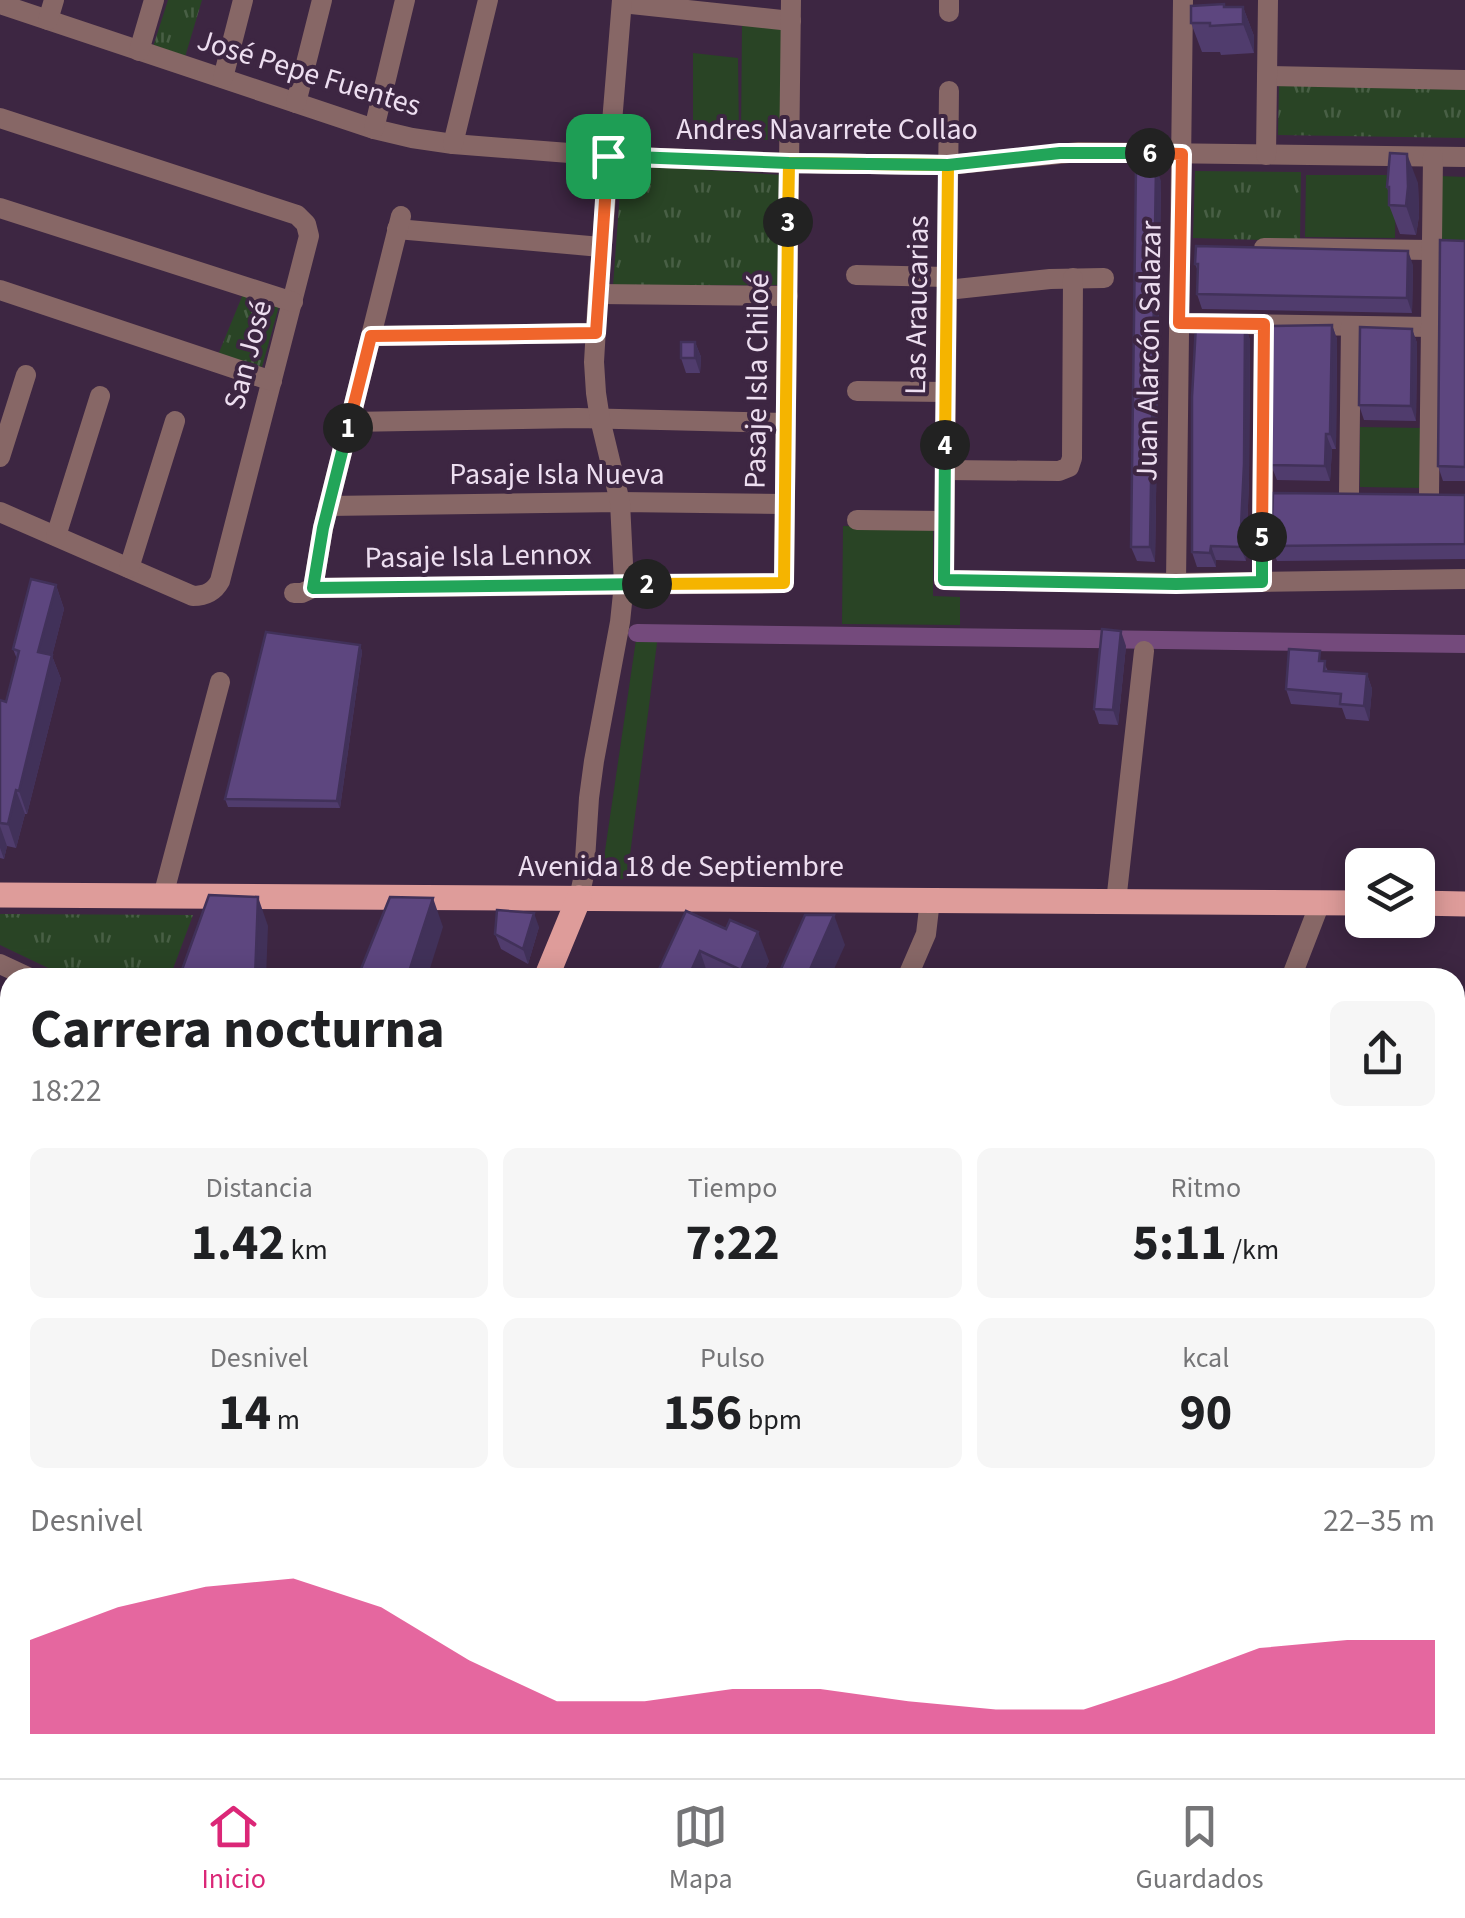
<!DOCTYPE html>
<html lang="es">
<meta charset="utf-8">
<style>
:root{--surface:#fff;--page:#f6f6f6;--text:#202124;--muted:#757577;--line:#e0e0e0;--accent:#db2777}
body{margin:0;font-family:"Source Sans 3",sans-serif;background:var(--page);color:var(--text);height:100vh;display:flex;flex-direction:column;font-size:38px;white-space:nowrap}
*{box-sizing:border-box;margin:0}
p{font-size:32px;color:var(--muted)}
.icon{flex:none;width:55px;height:55px;fill:none;stroke:currentColor;stroke-width:2;stroke-linecap:round;stroke-linejoin:round}
.map{position:relative;flex:1;overflow:hidden}
.side{position:absolute;left:0px;top:968px;width:1465px;height:812px;display:flex;flex-direction:column;background:var(--surface);border-radius:30px 30px 0 0;box-shadow:0 5px 25px #0003}
.side>*{flex:none}
.tools{position:absolute;left:1345px;top:848px;display:grid;gap:20px}
.tools a{display:grid;place-items:center;width:90px;height:90px;border-radius:15px;background:var(--surface);box-shadow:0 5px 25px #0003;font-size:50px}
.pin{position:absolute;display:grid;place-items:center;width:85px;height:85px;color:#fff;margin:-42px;border-radius:20px;box-shadow:0 5px 15px #0006}
.km{position:absolute;width:50px;height:50px;margin:-25px;border-radius:50%;background:#222;color:#fff;font-size:28px;line-height:50px;text-align:center}
.round{display:grid;place-items:center;flex:none;width:105px;height:105px;border-radius:15px;background:var(--page)}
.head{display:flex;align-items:center;justify-content:space-between;height:170px;padding:0 30px}
h1{font-size:55px;font-weight:700;line-height:75px}
.figures{display:grid;grid-template-columns:repeat(3,1fr);gap:15px;height:170px;padding:10px 30px}
.figures div{display:grid;align-content:center;border-radius:15px;background:var(--page);text-align:center}
.figures b{font-size:50px;font-weight:700}
.figures small{font-size:28px;font-weight:400}
.figures p{font-size:28px}
.chart{height:280px;padding:20px 30px}
.chart p{display:flex;justify-content:space-between}
.chart svg{width:100%;height:180px;margin-top:10px;fill:var(--accent);opacity:.7}
.tab-bar{display:flex;justify-content:space-around;align-items:center;height:140px;border-top:2px solid var(--line);background:var(--surface);font-size:28px;color:var(--muted)}
.tab-bar a{display:grid;justify-items:center;gap:5px}
.tab-bar .on{color:var(--accent)}
.map>svg:first-child{display:block}
.grass{fill:#294425}
.park{fill:url(#park-tufts)}
.lines{fill:none;stroke-linecap:round;stroke-linejoin:round}
.canal{stroke:#744a7c;stroke-width:18}
.minor{stroke:#876766;stroke-width:20}
.major{stroke:#de9c9a;stroke-width:25}
.wall{fill:#503c6d}
.shaded-wall{fill:#413159}
.building{fill:#5d467f;stroke:#413159;stroke-width:2.5}
.split-1-casing{stroke:#fff;stroke-width:20}
.split-2-casing{stroke:#fff;stroke-width:20}
.split-3-casing{stroke:#fff;stroke-width:20}
.split-4-casing{stroke:#fff;stroke-width:20}
.split-5-casing{stroke:#fff;stroke-width:20}
.split-6-casing{stroke:#fff;stroke-width:20}
.split-7-casing{stroke:#fff;stroke-width:20}
.split-1{stroke:#f0652b;stroke-width:12}
.split-2{stroke:#22a559;stroke-width:12}
.split-3{stroke:#f5b400;stroke-width:12}
.split-4{stroke:#f5b400;stroke-width:12}
.split-5{stroke:#22a559;stroke-width:12}
.split-6{stroke:#f0652b;stroke-width:12}
.split-7{stroke:#22a559;stroke-width:12}
.labels{text-anchor:middle;dominant-baseline:central;stroke-width:8;stroke-linejoin:round;paint-order:stroke}
.street-label{font-size:30px;fill:#eddef0;stroke:#3d2642}
</style>
<div class="map">
<svg width="1465" height="1778" viewBox="0 0 1465 1778">
<defs>
<pattern id="park-tufts" width="24" height="20" patternUnits="userSpaceOnUse" patternTransform="scale(2.5)"><rect width="24" height="20" fill="#294425"/><path d="M3 7l-1-3M5 7V3M7 7l1-3M15 17l-1-3M17 17v-4M19 17l1-3" fill="none" stroke="#485f45"/></pattern>
</defs>
<rect width="100%" height="100%" fill="#3d2642"/>
<g class="grass">
<path d="M782 23V141L741 138 742 24Z"/>
<path d="M693 53 738 58 739 140H693Z"/>
<path d="M1306 175H1396L1395 238 1305 237Z"/>
<path d="M1440 176 1465 177V248H1438Z"/>
<path d="M1360 427 1423 428V488L1360 487Z"/>
<path d="M843 526 933 527V596L960 597V625L842 624Z"/>
<path d="M637 633 658 635 627 879 601 878Z"/>
</g>
<g class="park">
<path d="M168 0H202L185 57 153 47Z"/>
<path d="M1279 83 1465 87V138L1278 135Z"/>
<path d="M622 165 783 175 780 285 613 286Z"/>
<path d="M1195 171 1301 172 1300 241 1193 238Z"/>
<path d="M243 294 279 306 262 367 218 355Z"/>
<path d="M0 914 193 915 170 977H67L0 945Z"/>
<path d="M0 1295 10 1300V1410L0 1436Z"/>
<path d="M1455 1506 1465 1510V1725L1455 1717Z"/>
</g>
<g class="lines">
<path class="canal" d="M637 633 1465 644"/>
<g class="minor">
<path d="M622 3 791 21"/>
<path d="M0 4 374 129 412 138 453 144 608 156 789 163 948 165 1079 152 1465 157"/>
<path d="M949 12V0"/>
<path d="M48 20 54 0"/>
<path d="M139 51 154 0"/>
<path d="M1267 76 1465 80"/>
<path d="M223 78 243 0"/>
<path d="M949 91 944 580 1176 583 1465 579"/>
<path d="M296 103 322 0"/>
<path d="M0 118 297 215 306 224 309 236 220 581C214 592 206 596 193 596L0 512"/>
<path d="M374 129 405 0"/>
<path d="M453 144 488 0"/>
<path d="M1266 155 1268 0"/>
<path d="M0 208 293 302"/>
<path d="M397 229 601 247"/>
<path d="M1264 248 1432 250"/>
<path d="M856 275 947 277"/>
<path d="M0 290 272 381"/>
<path d="M947 290 1050 279 1104 278"/>
<path d="M598 294 788 296"/>
<path d="M1179 323 1431 327"/>
<path d="M371 336 595 333"/>
<path d="M857 391 946 392"/>
<path d="M349 422 578 418 786 423"/>
<path d="M0 457 26 375"/>
<path d="M945 470 1059 471 1069 467 1072 458 1073 278"/>
<path d="M1349 494 1351 326"/>
<path d="M1429 495 1433 157"/>
<path d="M328 506 620 502 785 504"/>
<path d="M857 520 944 521"/>
<path d="M56 536 100 396"/>
<path d="M129 568 175 421"/>
<path d="M1262 582 1264 324"/>
<path d="M1176 583 1183 0"/>
<path d="M313 588 323 528 401 216"/>
<path d="M294 593H302L313 588 784 583 791 0"/>
<path d="M163 896 220 682"/>
<path d="M579 898 584 875 589 798 594 761 620 622 624 584 620 502 600 419 596 393 594 362 598 294 622 0"/>
<path d="M1116 902 1144 651"/>
<path d="M0 964 30 978"/>
<path d="M907 978 926 934 930 900"/>
<path d="M1291 978 1320 903"/>
<path d="M1455 1214H1465"/>
<path d="M0 1301 10 1306"/>
<path d="M1455 1445 1465 1418"/>
<path d="M0 1460 10 1463"/>
<path d="M1455 1733 1465 1741"/>
<path d="M0 1761 10 1729"/>
<path d="M431 1770 457 1778"/>
<path d="M724 1770 742 1778"/>
<path d="M170 1778 172 1770"/>
<path d="M578 1778 580 1770"/>
<path d="M660 1778 663 1770"/>
<path d="M829 1778 833 1770"/>
<path d="M928 1778 931 1770"/>
<path d="M971 1778 974 1770"/>
<path d="M1271 1778 1274 1770"/>
</g>
<g class="major">
<path d="M0 895 1362 903"/>
<path d="M1418 903 1465 904"/>
<path d="M546 978 579 898"/>
<path d="M302 1778 304 1770"/>
</g>
</g>
<g class="wall">
<path d="M1224 4 1225 7H1243L1254 36V53L1221 55 1220 52H1202L1191 23Z"/>
<path d="M1161 181 1155 562 1137 561 1131 547Z"/>
<path d="M1418 183 1419 216 1416 235 1400 234 1389 205V194L1387 187Z"/>
<path d="M1465 241V481H1443L1438 466Z"/>
<path d="M1195 264 1413 265 1412 313 1202 309 1197 294 1198 271Z"/>
<path d="M1245 325 1250 340 1249 479 1246 561 1216 560V567H1197L1192 552Z"/>
<path d="M1332 325 1337 339 1336 449H1332L1330 481 1277 480 1271 465Z"/>
<path d="M1412 329 1417 343 1416 421 1364 420 1359 405Z"/>
<path d="M695 342 701 357 700 373H686L681 358Z"/>
<path d="M1465 495V559L1277 561 1271 546Z"/>
<path d="M56 585 64 609 52 656 61 679 27 814H25L16 848 7 846 4 859 0 858V700L6 702 17 659 13 649Z"/>
<path d="M360 645 362 652 340 808 228 807 225 799Z"/>
<path d="M1126 646 1118 725 1099 724 1094 709Z"/>
<path d="M1323 661 1328 671 1367 674 1372 689 1369 721 1346 719 1342 708 1291 704 1286 689Z"/>
<path d="M686 911 769 961 761 978H655Z"/>
<path d="M539 927 528 964 501 949 495 934Z"/>
</g>
<g class="shaded-wall">
<path d="M1243 7 1254 36V53L1243 24Z"/>
<path d="M1407 154 1418 183 1419 216 1416 235 1406 206Z"/>
<path d="M1156 167 1161 181 1155 562 1150 547Z"/>
<path d="M1408 251 1413 265 1412 313 1407 298Z"/>
<path d="M1245 325 1250 340 1249 479 1246 561 1240 547Z"/>
<path d="M1332 325 1337 339 1336 449 1330 434Z"/>
<path d="M1412 329 1417 343 1416 421 1411 406Z"/>
<path d="M695 342 701 357 700 373 695 358Z"/>
<path d="M1326 434 1332 449 1330 481 1325 466Z"/>
<path d="M1211 546 1216 560V567L1210 553Z"/>
<path d="M56 585 64 609 52 656 61 679 27 814 19 791 38 652Z"/>
<path d="M1121 631 1126 646 1118 725 1113 710Z"/>
<path d="M360 645 362 652 340 808 337 801Z"/>
<path d="M1367 674 1372 689 1369 721 1364 706Z"/>
<path d="M16 790 25 814 16 848 8 824Z"/>
<path d="M0 826 7 846 4 859 0 848Z"/>
<path d="M258 897 268 926 266 978H255Z"/>
<path d="M433 898 443 927 427 978H407Z"/>
<path d="M534 913 539 927 528 964 523 949Z"/>
<path d="M834 915 845 945 830 978H811L809 972Z"/>
<path d="M758 932 769 961 761 978H744L741 970Z"/>
<path d="M700 951 709 978H688Z"/>
</g>
<g class="building">
<path d="M1224 4V7H1243V24L1210 26V23H1191V6Z"/>
<path d="M1390 153 1407 154 1408 187 1406 206 1389 205V187H1387Z"/>
<path d="M1136 166 1156 167 1150 547H1131Z"/>
<path d="M1440 240 1465 241V467L1438 466Z"/>
<path d="M1196 246 1408 251 1407 298 1197 294 1198 264H1195Z"/>
<path d="M1196 325H1245L1244 464 1240 547 1211 546 1210 553 1192 552V397Z"/>
<path d="M1332 325 1330 434H1326L1325 466 1271 465 1272 326Z"/>
<path d="M1360 327 1412 329 1411 406 1359 405Z"/>
<rect x="681" y="342" width="14" height="16"/>
<path d="M1273 493 1465 495V544L1271 546Z"/>
<path d="M31 579 56 585 38 652 52 655 19 791 16 790 8 824 0 823V700L6 702 19 651 13 649Z"/>
<path d="M1102 629 1121 631 1113 710 1094 709Z"/>
<path d="M266 632 360 645 337 801 225 799Z"/>
<path d="M1289 649 1320 651 1319 661H1325L1324 671 1367 674 1364 706 1340 704 1341 694 1286 689Z"/>
<path d="M209 895 258 897 255 978H179Z"/>
<path d="M390 897 433 898 407 978H371L359 974Z"/>
<path d="M497 910 534 913 523 949 495 934Z"/>
<path d="M686 911 726 929 730 920 758 932 741 970 700 951 688 978H655Z"/>
<path d="M805 915H834L809 972 821 978H777Z"/>
</g>
<g class="lines">
<defs>
<path id="split-1" d="M348 428 371 336 596 333 608 156"/>
<path id="split-2" d="M348 428 323 528 313 588 647 584"/>
<path id="split-3" d="M647 584 784 583 788 222"/>
<path id="split-4" d="M788 222 789 163 948 165 945 445"/>
<path id="split-5" d="M945 445 944 580 1176 584 1262 582V537"/>
<path id="split-6" d="M1150 153 1182 154 1179 323 1264 324 1262 537"/>
<path id="split-7" d="M608 156 789 163 948 165 1060 153H1150"/>
</defs>
<use href="#split-1" class="split-1-casing"/>
<use href="#split-2" class="split-2-casing"/>
<use href="#split-3" class="split-3-casing"/>
<use href="#split-4" class="split-4-casing"/>
<use href="#split-5" class="split-5-casing"/>
<use href="#split-6" class="split-6-casing"/>
<use href="#split-7" class="split-7-casing"/>
<use href="#split-1" class="split-1"/>
<use href="#split-2" class="split-2"/>
<use href="#split-3" class="split-3"/>
<use href="#split-4" class="split-4"/>
<use href="#split-5" class="split-5"/>
<use href="#split-6" class="split-6"/>
<use href="#split-7" class="split-7"/>
</g>
<g class="labels">
<g class="street-label">
<text transform="translate(309 73) rotate(17)">José Pepe Fuentes</text>
<text x="827" y="129">Andres Navarrete Collao</text>
<text transform="translate(917 305) rotate(-89)">Las Araucarias</text>
<text transform="translate(1149 351) rotate(-89)">Juan Alarcón Salazar</text>
<text transform="translate(248 355) rotate(-75)">San José</text>
<text transform="translate(757 381) rotate(-89)">Pasaje Isla Chiloé</text>
<text x="557" y="474">Pasaje Isla Nueva</text>
<text transform="translate(478 556) rotate(-1)">Pasaje Isla Lennox</text>
<text x="681" y="866">Avenida 18 de Septiembre</text>
</g>
</g>
</svg>
<div class="tools">
<a><svg class="icon" aria-label="layers" viewBox="0 0 24 24"><path d="M12 4l9 5-9 5-9-5zM3 14l9 5 9-5"/></svg></a>
</div>
<div class="pin" style="left:608px;top:156px;background:#1e9e55"><svg class="icon" aria-label="arrive" viewBox="0 0 24 24"><path d="M6 21V4h12l-3 4 3 4H6"/></svg></div>
<b class="km" style="left:348px;top:428px">1</b>
<b class="km" style="left:647px;top:584px">2</b>
<b class="km" style="left:788px;top:222px">3</b>
<b class="km" style="left:945px;top:445px">4</b>
<b class="km" style="left:1262px;top:537px">5</b>
<b class="km" style="left:1150px;top:153px">6</b>
<section class="side">
<div class="head"><div><h1>Carrera nocturna</h1><p>18:22</p></div><a class="round"><svg class="icon" aria-label="share" viewBox="0 0 24 24"><path d="M12 15V3M7 8l5-5 5 5M5 13v7h14v-7"/></svg></a></div>
<div class="figures">
<div><p>Distancia</p><b>1.42<small> km</small></b></div>
<div><p>Tiempo</p><b>7:22</b></div>
<div><p>Ritmo</p><b>5:11<small> /km</small></b></div>
</div>
<div class="figures">
<div><p>Desnivel</p><b>14<small> m</small></b></div>
<div><p>Pulso</p><b>156<small> bpm</small></b></div>
<div><p>kcal</p><b>90</b></div>
</div>
<div class="chart"><p><span>Desnivel</span>22–35 m</p>
<svg viewBox="0 0 160 44" preserveAspectRatio="none"><path d="M0 44V21L10 13L20 8L30 6L40 13L50 26L60 36L70 36L80 33L90 33L100 36L110 38L120 38L130 31L140 23L150 21L160 21V44z"/></svg>
</div>
</section>
</div>
<nav class="tab-bar">
<a class="on"><svg class="icon" aria-label="home" viewBox="0 0 24 24"><path d="M3 11l9-7 9 7M6 9v11h12V9"/></svg>Inicio</a>
<a><svg class="icon" aria-label="map" viewBox="0 0 24 24"><path d="M3 6l6-2 6 2 6-2v14l-6 2-6-2-6 2zM9 4v14M15 6v14"/></svg>Mapa</a>
<a><svg class="icon" aria-label="saved" viewBox="0 0 24 24"><path d="M7 4h10v16l-5-4-5 4z"/></svg>Guardados</a>
</nav>
